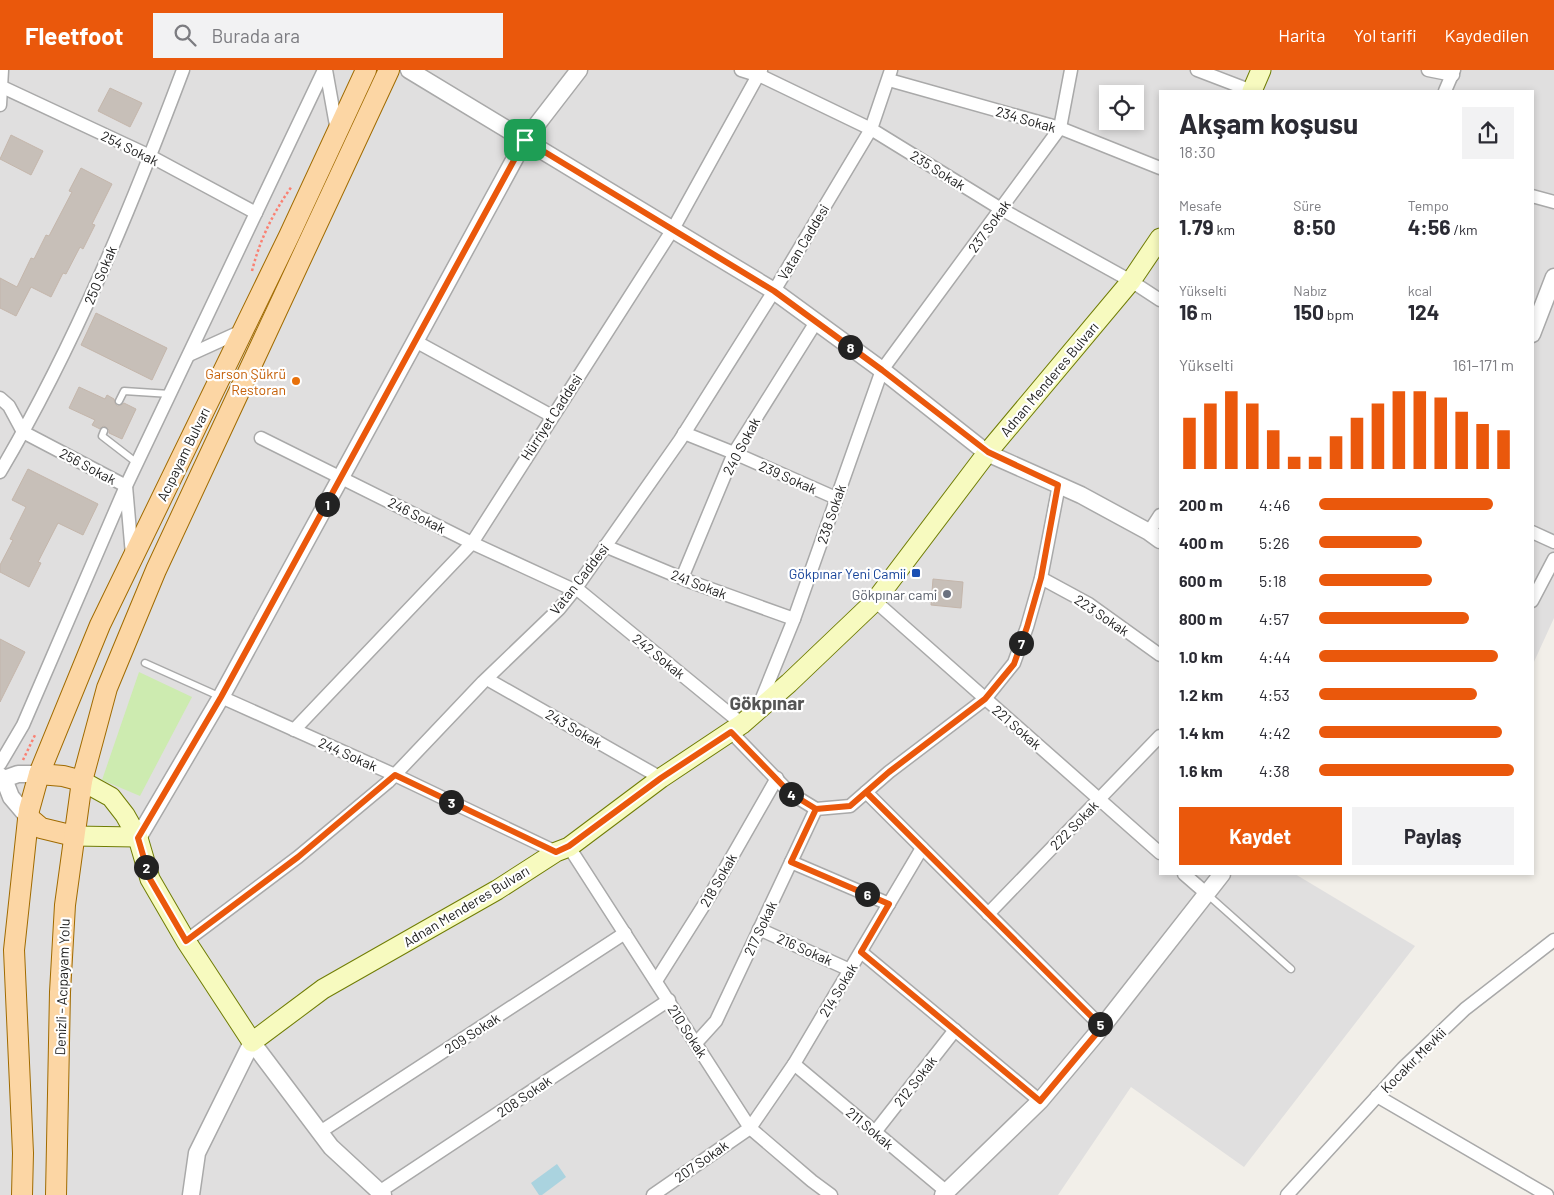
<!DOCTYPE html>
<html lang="tr">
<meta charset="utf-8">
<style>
:root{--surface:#fff;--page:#f2f2f3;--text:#2b2b33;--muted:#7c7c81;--accent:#ea580c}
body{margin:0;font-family:Barlow,sans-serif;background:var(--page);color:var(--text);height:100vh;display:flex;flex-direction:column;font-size:19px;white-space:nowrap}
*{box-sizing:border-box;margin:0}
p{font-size:16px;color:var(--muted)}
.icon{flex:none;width:28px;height:28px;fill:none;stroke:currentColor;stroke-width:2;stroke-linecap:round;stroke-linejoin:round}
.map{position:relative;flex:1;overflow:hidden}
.side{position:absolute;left:1159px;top:20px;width:375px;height:785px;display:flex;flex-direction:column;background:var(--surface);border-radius:0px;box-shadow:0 2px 8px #0003}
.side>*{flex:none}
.fabs{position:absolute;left:1099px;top:15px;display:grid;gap:10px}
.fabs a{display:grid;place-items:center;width:45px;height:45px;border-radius:0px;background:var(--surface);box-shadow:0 2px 8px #0003;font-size:25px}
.pin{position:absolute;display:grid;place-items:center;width:42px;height:42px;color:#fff;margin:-21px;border-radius:10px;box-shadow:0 2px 8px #0006}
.km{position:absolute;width:25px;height:25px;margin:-12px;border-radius:50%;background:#222;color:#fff;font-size:14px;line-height:25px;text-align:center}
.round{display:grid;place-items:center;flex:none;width:52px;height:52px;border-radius:0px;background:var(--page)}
.summary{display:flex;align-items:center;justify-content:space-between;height:85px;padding:0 20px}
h1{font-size:28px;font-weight:700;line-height:38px}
.figures{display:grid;grid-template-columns:repeat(3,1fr);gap:8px;height:85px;padding:5px 20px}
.figures div{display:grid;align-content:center}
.figures b{font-size:21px;font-weight:700}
.figures small{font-size:14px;font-weight:400}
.figures p{font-size:14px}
.chart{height:140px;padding:10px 20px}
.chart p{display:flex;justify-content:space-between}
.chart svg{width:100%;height:90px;margin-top:5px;stroke:var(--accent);stroke-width:6}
.cta{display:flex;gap:10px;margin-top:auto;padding:10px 20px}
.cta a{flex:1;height:58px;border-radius:0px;background:var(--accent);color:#fff;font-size:20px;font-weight:700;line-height:58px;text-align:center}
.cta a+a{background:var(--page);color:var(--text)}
ul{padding:0 20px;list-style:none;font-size:16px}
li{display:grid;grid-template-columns:80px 60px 1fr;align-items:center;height:38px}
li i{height:12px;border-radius:6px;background:var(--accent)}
header{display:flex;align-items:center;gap:30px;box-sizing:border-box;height:70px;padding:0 25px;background:var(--accent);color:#fff}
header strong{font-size:24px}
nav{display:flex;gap:28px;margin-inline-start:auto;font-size:18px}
.search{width:350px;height:45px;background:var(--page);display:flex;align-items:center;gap:12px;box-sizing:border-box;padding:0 18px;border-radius:0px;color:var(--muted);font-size:19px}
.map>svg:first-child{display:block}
.residential{fill:#e0dfdf;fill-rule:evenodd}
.grass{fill:#cdebb0}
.water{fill:#aad3df}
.building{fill:#c7bfb8;stroke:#c4b6ab}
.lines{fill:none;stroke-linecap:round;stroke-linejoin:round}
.service-casing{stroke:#a9a9a9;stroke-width:9}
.minor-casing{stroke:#a9a9a9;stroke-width:15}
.tertiary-casing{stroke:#a9a9a9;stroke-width:19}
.secondary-casing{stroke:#707d05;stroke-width:21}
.primary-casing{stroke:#a06b00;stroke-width:22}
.path{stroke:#fa8072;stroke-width:2.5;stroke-dasharray:2.5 2.5;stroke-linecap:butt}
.service{stroke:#fff;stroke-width:6}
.minor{stroke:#fff;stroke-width:12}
.tertiary{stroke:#fff;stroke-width:16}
.secondary{stroke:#f7fabf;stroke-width:19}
.primary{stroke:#fcd6a4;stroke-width:20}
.route-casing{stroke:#fff;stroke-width:10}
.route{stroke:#ea580c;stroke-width:6}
.food-dot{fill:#e8710a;stroke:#fff;stroke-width:2}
.transit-dot{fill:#1a4fb4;stroke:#fff;stroke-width:2}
.worship-dot{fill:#6b7280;stroke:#fff;stroke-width:2}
.labels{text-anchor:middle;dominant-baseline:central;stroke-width:4.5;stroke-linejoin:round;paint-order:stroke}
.street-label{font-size:14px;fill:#222;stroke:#fff}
.food-label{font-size:14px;fill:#c56008;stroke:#fff;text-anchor:end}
.transit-label{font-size:14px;fill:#164399;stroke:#fff;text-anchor:end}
.worship-label{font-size:14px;fill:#5b616d;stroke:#fff;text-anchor:end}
.district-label{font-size:19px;font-weight:bold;fill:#555;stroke:#fff}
</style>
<header>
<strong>Fleetfoot</strong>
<div class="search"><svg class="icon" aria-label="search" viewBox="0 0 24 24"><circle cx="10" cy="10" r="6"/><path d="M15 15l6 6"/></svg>Burada ara</div>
<nav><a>Harita</a><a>Yol tarifi</a><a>Kaydedilen</a></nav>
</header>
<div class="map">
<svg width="1554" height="1125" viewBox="0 0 1554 1125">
<rect width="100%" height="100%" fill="#f2efe9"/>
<path class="residential" d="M0 0H1554V548L1533 594 1532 21H1160V804H1295L1415 876 1244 1097 1131 1017 1058 1125H0ZM1108 24H1135V51H1108Z"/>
<path class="grass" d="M139 602 192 627 140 726 102 710Z"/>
<path class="water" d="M557 1094 566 1107 542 1125H539L531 1113Z"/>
<g class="building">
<path d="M110 18 142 33 130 57 98 41Z"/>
<path d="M11 65 43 81 31 105 0 89Z"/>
<path d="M81 98 112 114 92 154 95 155 83 179 80 177 66 204 63 203 51 227 31 217 16 246 0 238V208L17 217 31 188 34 189 46 165 49 166 72 122 69 121Z"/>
<path d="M96 243 167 278 152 310 81 275Z"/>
<path d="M79 317 105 329 107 325 114 329 115 333 117 336 121 335 124 333 136 339 122 369 109 363V360L106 357 103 356 100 359 92 355 95 350 69 338Z"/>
<path d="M28 399 98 434 83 465 58 453 38 492 41 493 29 517 0 502V495L13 470 10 469 26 437 12 430Z"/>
<path d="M933 509 963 512 961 538 931 535Z"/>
<path d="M0 569 25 582 0 632Z"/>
</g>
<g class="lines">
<defs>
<g id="service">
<path d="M119 331 124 321 170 324"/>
<path d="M104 361 102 366 137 393"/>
<path d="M145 593 221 627"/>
<path d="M1208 825 1291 899"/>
</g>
<g id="minor">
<path d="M326 0 337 61"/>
<path d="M741 0 763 7 871 59 1001 139 1131 211 1160 230"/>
<path d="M1197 0 1252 21"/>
<path d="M1428 0 1453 5"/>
<path d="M889 10 1060 58 1160 98"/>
<path d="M0 16 150 86 256 143"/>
<path d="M1445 21 1454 0"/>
<path d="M0 35 2 0"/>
<path d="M1532 126 1554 132"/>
<path d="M415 271 552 346"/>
<path d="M189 285 244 260"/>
<path d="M0 328 9 336 23 362 126 416 132 485"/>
<path d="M684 363 734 383 836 428"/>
<path d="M261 368 472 473 574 520"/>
<path d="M0 402C75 275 131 138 183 0"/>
<path d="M1149 462 1160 445"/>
<path d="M1532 462 1554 472"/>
<path d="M605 476 691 512 794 549"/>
<path d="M682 508 734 383 816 252"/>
<path d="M1041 508 1089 534 1160 585"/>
<path d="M576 518 742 654"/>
<path d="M875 531 1160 783"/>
<path d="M1532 531 1554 489"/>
<path d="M487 609 661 708"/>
<path d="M221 627 395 705 556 782"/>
<path d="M758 638 794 549 882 300 1060 58 1071 0"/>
<path d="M294 660 472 473 673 159 761 0"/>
<path d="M731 662 790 723 816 739 850 736 889 702 985 629 1014 593 1027 557 1041 508 1059 415"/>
<path d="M0 694 23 655 126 416 324 0"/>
<path d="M866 722 1102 957"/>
<path d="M569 777 750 1058 812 1111 831 1125"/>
<path d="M791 792 889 834"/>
<path d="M1184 804 1207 824"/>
<path d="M988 844 1160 666"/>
<path d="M759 859 850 900"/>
<path d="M186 871 298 787 388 712 483 612 559 539 576 518 680 370 774 221 871 59 891 0"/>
<path d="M861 882 1040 1031"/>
<path d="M656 911 709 827 777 708"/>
<path d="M696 973 716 951 816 739"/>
<path d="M794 994 947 1122"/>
<path d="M1377 1026 1547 1125"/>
<path d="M320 1062 625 863"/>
<path d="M875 1062 955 960"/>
<path d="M379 1125V1122L669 930"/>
<path d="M653 1125 750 1058 794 994 922 778"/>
<path d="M1287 1125 1403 998 1465 939 1554 870"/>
</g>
<g id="tertiary">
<path d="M409 0 774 221 882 300 987 383 1081 425 1149 462 1160 470"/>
<path d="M1532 264 1554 207"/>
<path d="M0 706 4 709 11 727 28 747"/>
<path d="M4 709 18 704H39"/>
<path d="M138 768 221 627 525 70 579 0"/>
<path d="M191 1125 197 1083 252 972 331 1077 383 1125"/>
<path d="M943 1125 1040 1031 1102 957 1222 804"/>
</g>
<g id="secondary">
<path d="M1252 21 1261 0"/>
<path d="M82 711 111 727 125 745 138 768 150 809 186 871 252 972 323 919 497 820 556 782 569 777 661 708 742 654 789 613 875 531 987 383 1131 211 1160 168"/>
<path d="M74 766 136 767"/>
</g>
<g id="primary">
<path d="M39 704 63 706 82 711"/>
<path d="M28 747 41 758 74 766"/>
<path d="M22 1125 23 1083 14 880 29 740 39 704 100 555 289 166 366 0"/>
<path d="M56 1125 60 922 65 835 82 711 107 618 156 500 389 0"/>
</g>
</defs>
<use href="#service" class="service-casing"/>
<use href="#minor" class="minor-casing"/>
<use href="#tertiary" class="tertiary-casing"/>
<use href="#secondary" class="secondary-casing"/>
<use href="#primary" class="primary-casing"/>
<g class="path">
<path d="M252 201C260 169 273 143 292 116"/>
<path d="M23 690 35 665"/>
</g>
<use href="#service" class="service"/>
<use href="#minor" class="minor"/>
<use href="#tertiary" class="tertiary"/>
<use href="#secondary" class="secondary"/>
<use href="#primary" class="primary"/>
</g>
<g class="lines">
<defs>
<path id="route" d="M525 70 221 627 138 768 150 809 186 871 298 787 395 705 556 782 569 776 661 708 731 662 790 723 816 739 850 736 866 722 1102 957 1040 1031 861 882 889 834 791 792 816 739 850 736 889 702 985 629 1014 594 1027 557 1041 508 1058 415 988 382 882 300 774 221 525 70"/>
</defs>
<use href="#route" class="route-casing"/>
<use href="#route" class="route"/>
</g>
<circle class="food-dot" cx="296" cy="311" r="5"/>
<rect class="transit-dot" x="911" y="498" width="10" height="10" rx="2.5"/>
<circle class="worship-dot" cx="947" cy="524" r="5"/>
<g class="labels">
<g class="street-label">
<text transform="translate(1026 49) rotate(16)">234 Sokak</text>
<text transform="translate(130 78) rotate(26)">254 Sokak</text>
<text transform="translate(938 100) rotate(32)">235 Sokak</text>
<text transform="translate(989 156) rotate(-54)">237 Sokak</text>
<text transform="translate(803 172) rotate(-59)">Vatan Caddesi</text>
<text transform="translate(100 205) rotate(-67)">250 Sokak</text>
<text transform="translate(1049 309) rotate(-50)">Adnan Menderes Bulvarı</text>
<text transform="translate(551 347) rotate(-57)">Hürriyet Caddesi</text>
<text transform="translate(741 376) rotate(-62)">240 Sokak</text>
<text transform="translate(183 384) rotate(-64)">Acıpayam Bulvarı</text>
<text transform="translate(88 396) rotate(28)">256 Sokak</text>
<text transform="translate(788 407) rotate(24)">239 Sokak</text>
<text transform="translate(831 444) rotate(-71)">238 Sokak</text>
<text transform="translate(417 445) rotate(27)">246 Sokak</text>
<text transform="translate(579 509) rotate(-52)">Vatan Caddesi</text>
<text transform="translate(699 514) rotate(21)">241 Sokak</text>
<text transform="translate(1102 545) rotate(34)">223 Sokak</text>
<text transform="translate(659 586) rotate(39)">242 Sokak</text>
<text transform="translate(1017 657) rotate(41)">221 Sokak</text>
<text transform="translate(574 658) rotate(30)">243 Sokak</text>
<text transform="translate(348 684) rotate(24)">244 Sokak</text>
<text transform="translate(1074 755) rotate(-46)">222 Sokak</text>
<text transform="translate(718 810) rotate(-60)">218 Sokak</text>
<text transform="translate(466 836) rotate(-31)">Adnan Menderes Bulvarı</text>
<text transform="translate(760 858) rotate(-65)">217 Sokak</text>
<text transform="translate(805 879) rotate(24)">216 Sokak</text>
<text transform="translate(62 917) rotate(-88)">Denizli - Acıpayam Yolu</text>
<text transform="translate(838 920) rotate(-59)">214 Sokak</text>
<text transform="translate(688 961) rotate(57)">210 Sokak</text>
<text transform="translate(472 963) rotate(-33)">209 Sokak</text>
<text transform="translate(1413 990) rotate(-45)">Kocakır Mevkii</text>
<text transform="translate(915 1011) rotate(-52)">212 Sokak</text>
<text transform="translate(524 1026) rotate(-34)">208 Sokak</text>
<text transform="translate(870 1058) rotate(40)">211 Sokak</text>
<text transform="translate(701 1091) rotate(-35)">207 Sokak</text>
</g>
<g class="food-label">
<text x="286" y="303">Garson Şükrü<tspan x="286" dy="16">Restoran</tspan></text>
</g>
<g class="transit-label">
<text x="906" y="503">Gökpınar Yeni Camii</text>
</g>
<g class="worship-label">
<text x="937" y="524">Gökpınar cami</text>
</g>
<g class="district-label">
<text x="767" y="632">Gökpınar</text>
</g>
</g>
</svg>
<div class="fabs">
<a><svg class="icon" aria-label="locate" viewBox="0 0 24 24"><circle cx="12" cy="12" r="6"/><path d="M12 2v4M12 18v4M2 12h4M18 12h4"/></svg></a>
</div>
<div class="pin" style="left:525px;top:70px;background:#1e9e55"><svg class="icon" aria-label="arrive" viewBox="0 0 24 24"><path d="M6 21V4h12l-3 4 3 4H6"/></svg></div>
<b class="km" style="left:327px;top:434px">1</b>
<b class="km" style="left:146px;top:797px">2</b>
<b class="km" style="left:451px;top:732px">3</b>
<b class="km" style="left:791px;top:724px">4</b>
<b class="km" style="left:1100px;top:954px">5</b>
<b class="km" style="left:867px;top:824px">6</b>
<b class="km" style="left:1021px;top:573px">7</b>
<b class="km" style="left:850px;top:277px">8</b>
<section class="side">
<div class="summary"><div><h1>Akşam koşusu</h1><p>18:30</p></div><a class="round"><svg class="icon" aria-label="share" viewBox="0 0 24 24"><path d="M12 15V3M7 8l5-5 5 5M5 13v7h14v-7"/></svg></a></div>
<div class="figures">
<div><p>Mesafe</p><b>1.79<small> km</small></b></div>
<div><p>Süre</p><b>8:50</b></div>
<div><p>Tempo</p><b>4:56<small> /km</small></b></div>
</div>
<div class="figures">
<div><p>Yükselti</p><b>16<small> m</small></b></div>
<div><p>Nabız</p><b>150<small> bpm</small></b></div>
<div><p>kcal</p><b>124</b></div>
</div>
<div class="chart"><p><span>Yükselti</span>161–171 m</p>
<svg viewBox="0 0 160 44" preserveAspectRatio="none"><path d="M5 44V19M15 44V12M25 44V6M35 44V12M45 44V25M55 44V38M65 44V38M75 44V28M85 44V19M95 44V12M105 44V6M115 44V6M125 44V9M135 44V16M145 44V22M155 44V25"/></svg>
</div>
<ul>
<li><b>200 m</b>4:46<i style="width:89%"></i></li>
<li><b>400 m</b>5:26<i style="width:53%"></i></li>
<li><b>600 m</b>5:18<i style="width:58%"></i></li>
<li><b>800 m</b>4:57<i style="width:77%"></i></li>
<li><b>1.0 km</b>4:44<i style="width:92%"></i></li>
<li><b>1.2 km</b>4:53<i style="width:81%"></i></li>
<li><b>1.4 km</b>4:42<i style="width:94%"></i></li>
<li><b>1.6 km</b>4:38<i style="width:100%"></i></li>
</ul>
<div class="cta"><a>Kaydet</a><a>Paylaş</a></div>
</section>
</div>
